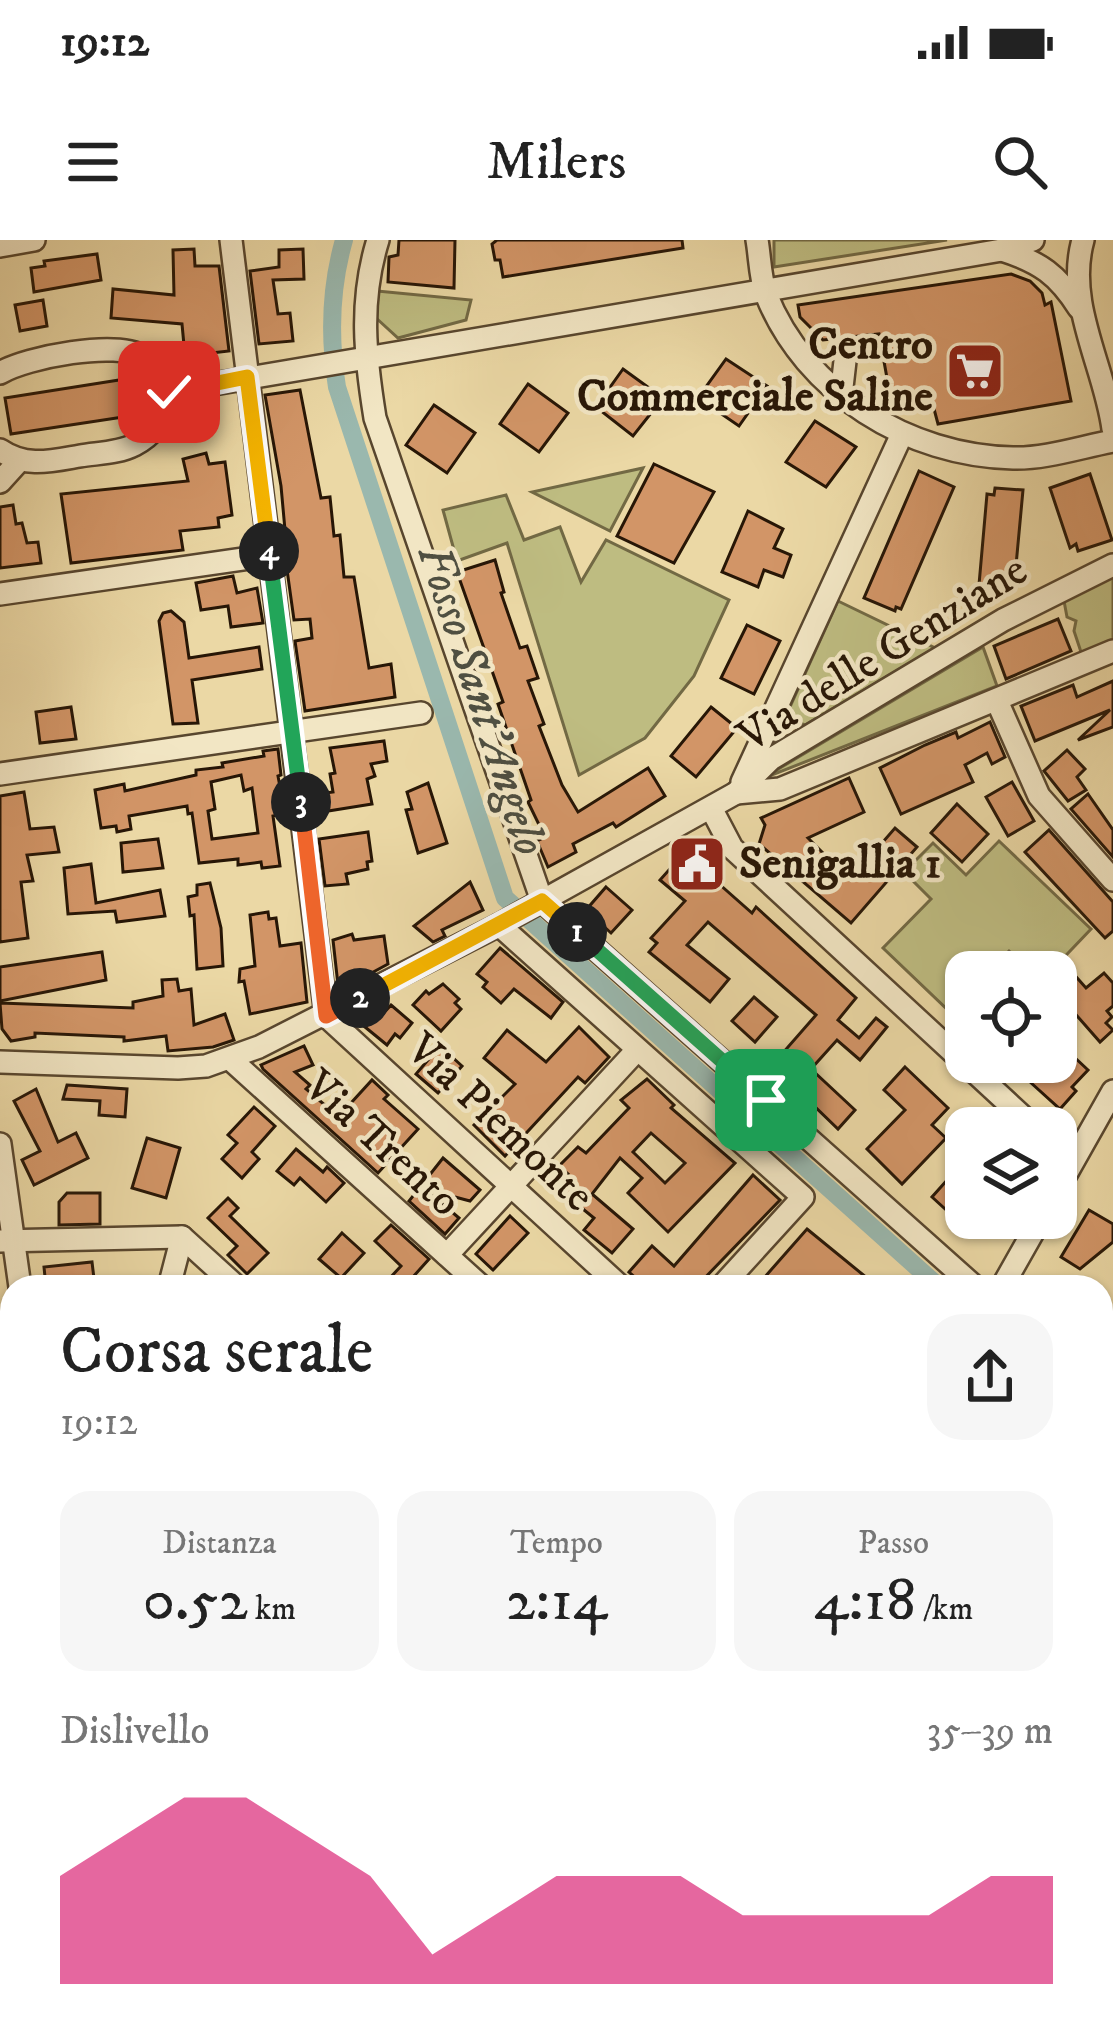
<!DOCTYPE html>
<html lang="it">
<meta charset="utf-8">
<style>
:root{--surface:#fff;--page:#f6f6f6;--text:#222;--muted:#767676;--accent:#db2777}
body{margin:0;font-family:"IM FELL DW Pica",serif;background:var(--page);color:var(--text);height:100vh;display:flex;flex-direction:column;font-size:45px;white-space:nowrap}
*{box-sizing:border-box;margin:0}
p{font-size:39px;color:var(--muted)}
.icon{flex:none;width:66px;height:66px;fill:none;stroke:currentColor;stroke-width:2;stroke-linecap:round;stroke-linejoin:round}
.map{position:relative;flex:1;overflow:hidden}
.panel{position:absolute;left:0px;top:1035px;width:1113px;height:768px;display:flex;flex-direction:column;background:var(--surface);border-radius:36px 36px 0 0;box-shadow:0 3px 9px #0004}
.panel>*{flex:none}
.controls{position:absolute;left:945px;top:711px;display:grid;gap:24px}
.controls a{display:grid;place-items:center;width:132px;height:132px;border-radius:24px;background:var(--surface);box-shadow:0 3px 9px #0004;font-size:60px}
.pin{position:absolute;display:grid;place-items:center;width:102px;height:102px;color:#fff;margin:-51px;border-radius:24px;box-shadow:0 6px 18px #0006}
.km{position:absolute;width:60px;height:60px;margin:-30px;border-radius:50%;background:#222;color:#fff;font-size:33px;line-height:60px;text-align:center}
.round{display:grid;place-items:center;flex:none;width:126px;height:126px;border-radius:36px;background:var(--page)}
.overview{display:flex;align-items:center;justify-content:space-between;height:204px;padding:0 60px}
h1{font-size:66px;font-weight:600;line-height:90px}
.metrics{display:grid;grid-template-columns:repeat(3,1fr);gap:18px;height:204px;padding:12px 60px}
.metrics div{display:grid;align-content:center;border-radius:30px;background:var(--page);text-align:center}
.metrics b{font-size:60px;font-weight:600}
.metrics small{font-size:33px;font-weight:400}
.metrics p{font-size:33px}
.chart{height:336px;padding:24px 60px}
.chart p{display:flex;justify-content:space-between}
.chart svg{width:100%;height:216px;margin-top:12px;fill:var(--accent);opacity:.7}
.status{display:flex;justify-content:space-between;align-items:center;height:84px;padding:0 60px;background:var(--surface);direction:ltr}
.status svg{height:33px;fill:currentColor}
header{display:flex;justify-content:space-between;align-items:center;height:156px;padding:0 60px;background:var(--surface);font-size:54px;font-weight:600}
.map>svg:first-child{display:block}
.green{fill:#bebc81;stroke:#726944;stroke-width:3}
.lines{fill:none;stroke-linecap:round;stroke-linejoin:round}
.canal{stroke:#9ab8ae;stroke-width:18}
.building{fill:#d29567;stroke:#271606;stroke-width:3;fill-rule:evenodd}
.minor-casing{stroke:#58462e;stroke-width:26}
.major-casing{stroke:#271606;stroke-width:32}
.minor{stroke:#f2e6c4;stroke-width:21}
.major{stroke:#e6bc72;stroke-width:27}
.split-1-casing{stroke:#fff;stroke-width:24}
.split-2-casing{stroke:#fff;stroke-width:24}
.split-3-casing{stroke:#fff;stroke-width:24}
.split-4-casing{stroke:#fff;stroke-width:24}
.split-5-casing{stroke:#fff;stroke-width:24}
.split-1{stroke:#22a559;stroke-width:15}
.split-2{stroke:#f5b400;stroke-width:15}
.split-3{stroke:#f0652b;stroke-width:15}
.split-4{stroke:#22a559;stroke-width:15}
.split-5{stroke:#f5b400;stroke-width:15}
.labels{text-anchor:middle;dominant-baseline:central;stroke-width:9;stroke-linejoin:round;paint-order:stroke}
.poi-label{font-size:45px;font-weight:bold;fill:#271606;stroke:#f2e6c4;text-anchor:end}
.street-label{font-size:45px;fill:#271606;stroke:#f2e6c4}
.water-label{font-size:48px;font-style:italic;fill:#4f4f41;stroke:#f2e6c4}
</style>
<div class="status"><b>19:12</b><svg viewBox="0 0 49 12"><path d="M0 12V9h3v3zM5 12V6h3v6zM10 12V3h3v9zM15 12V0h3v12zM26 1h20v11H26zM47 4h2v5h-2z"/></svg></div>
<header><svg class="icon" aria-label="menu" viewBox="0 0 24 24"><path d="M4 6h16M4 12h16M4 18h16"/></svg>Milers<svg class="icon" aria-label="search" viewBox="0 0 24 24"><circle cx="10" cy="10" r="6"/><path d="M15 15l6 6"/></svg></header>
<div class="map">
<svg width="1113" height="1803" viewBox="0 0 1113 1803">
<rect width="100%" height="100%" fill="#ebd8a5"/>
<filter id="stains"><feTurbulence type="fractalNoise" baseFrequency=".00167" numOctaves="4"/><feColorMatrix values="0 0 0 0 .2 0 0 0 0 .09 0 0 0 0 .02 0 0 0 .5 -.17"/></filter>
<radialGradient id="worn" r=".72"><stop offset=".6" stop-color="#630" stop-opacity="0"/><stop offset="1" stop-color="#630" stop-opacity=".3"/></radialGradient>
<g class="green">
<path d="M774 0H947L774 27Z"/>
<path d="M377 51 471 60 466 80 398 98 375 77Z"/>
<path d="M643 228 610 291 532 252Z"/>
<path d="M506 255 524 300 560 287 581 342 606 300 729 360 694 436 645 498 579 535 507 303 457 321 443 270Z"/>
<path d="M1113 336V402L1089 414 1081 412 1074 391 1076 381 1067 377 1064 361C1084 352 1088 344 1113 336Z"/>
<path d="M838 361 935 408 805 485 797 482 790 467Z"/>
<path d="M983 407 997 446 772 535 775 531Z"/>
<path d="M999 601 1091 689 1050 732H1031L1009 711 988 732H966V755L950 772 883 708 931 659 904 632 933 603 966 635Z"/>
<path d="M1101 1194 1113 1205V1345L1102 1357Z"/>
</g>
<g class="lines">
<g class="canal">
<path d="M344 0C330 49 329 97 337 147L505 658 939 1047"/>
<path d="M1101 1193 1113 1203"/>
</g>
</g>
<g class="building">
<path d="M399 0H455L454 48 388 42 389 17 398 15Z"/>
<path d="M497 0H682L683 8 503 37 500 20H495L492 4Z"/>
<path d="M194 9 195 26H219L229 111 185 116 182 84 111 78 113 49 174 55 173 10Z"/>
<path d="M303 9 304 39 273 40 278 74 290 73 293 101 259 104 250 31 279 27V10Z"/>
<path d="M97 14 101 40 34 52 31 28 45 26 44 21Z"/>
<path d="M1011 34 1030 41 1042 53 1045 65 1051 62 1071 161 938 184 933 165 893 171 879 94 823 100 800 77 798 65Z"/>
<path d="M43 60 47 86 20 91 15 65Z"/>
<path d="M726 119 767 146 739 186 698 158Z"/>
<path d="M623 129 663 158 633 196 596 167Z"/>
<path d="M138 137 143 174 11 194 5 158Z"/>
<path d="M528 144 568 173 539 212 500 184Z"/>
<path d="M300 150 321 258 330 257 334 296 340 295 344 337H354L369 428 391 424 395 457 305 471 295 401 312 398 310 379 294 380 283 301H286L281 246 265 155Z"/>
<path d="M434 165 475 193 447 233 406 205Z"/>
<path d="M815 181 856 207 826 247 786 222Z"/>
<path d="M206 213 209 224 225 222 232 275 218 278 219 287 180 291 183 310 71 323 61 254 188 241 183 219Z"/>
<path d="M654 224 714 252 674 323 617 296Z"/>
<path d="M919 231 954 247 901 369 896 367 895 371 864 358Z"/>
<path d="M1090 234 1112 300 1078 311 1076 304 1070 308 1050 248Z"/>
<path d="M995 248 1023 250 1014 347 1006 346V353H997L996 358 978 356 987 254 994 255Z"/>
<path d="M13 265 16 284 22 283 27 303 38 302 41 323 0 328V267Z"/>
<path d="M748 271 783 289 774 308 791 315 783 337 764 330 758 347 722 332Z"/>
<path d="M495 320 504 352 501 353 520 408 527 406 538 438 528 441 544 484 539 486 562 545 578 572 648 528 665 556 616 587 613 583 573 604 576 612 548 627 537 601 545 597 528 562 531 560 498 464 503 462 457 332Z"/>
<path d="M233 336 237 353 257 348 263 383 231 387 228 366 201 370 196 343Z"/>
<path d="M171 371 184 382 189 418 259 407 262 429 192 440 198 483 173 484 159 381 163 373Z"/>
<path d="M1058 379 1071 411 1006 439 994 406Z"/>
<path d="M747 385 780 401 754 454 721 438Z"/>
<path d="M1113 441V487L1078 500 1110 470 1035 501 1021 466 1073 445 1077 457Z"/>
<path d="M71 467 76 499 40 503 36 472Z"/>
<path d="M711 467 737 488 696 537 671 516Z"/>
<path d="M990 482 1005 517 992 524 987 513 965 525 973 542 901 574 880 528 925 505 956 492 958 498Z"/>
<path d="M384 501 387 521 371 524 375 536 367 539 372 564 322 572 318 554 333 552 330 534 335 533 330 508Z"/>
<path d="M278 509 281 535 278 536 285 574 273 576 280 626 262 628 261 622 238 625V619L199 623 192 573 188 574 187 566 129 576 131 589 117 592 116 586 101 588 95 550 124 544 125 551 196 535V530L223 527 222 523 264 516 263 511ZM241 535 244 551 252 548 258 593 212 599 208 571 215 569 211 542Z"/>
<path d="M1067 510 1085 529 1077 537 1086 550 1068 561 1044 531Z"/>
<path d="M849 538 864 572 808 598 850 640 895 588 917 607 851 683 759 604 765 585 761 578Z"/>
<path d="M1012 542 1034 581 1008 596 986 557Z"/>
<path d="M428 543 447 603 418 613 406 570 412 569 407 552Z"/>
<path d="M24 552 30 589 54 587 59 612 27 615 33 641 21 642 28 698 0 702V556Z"/>
<path d="M1088 554 1113 590V617L1071 569Z"/>
<path d="M957 564 988 594 962 622 931 593Z"/>
<path d="M1049 590 1113 662V691L1105 698 1025 612Z"/>
<path d="M368 592 372 621 367 622 368 629 346 634 348 644 325 646 319 599Z"/>
<path d="M158 599 163 628 123 632 121 603Z"/>
<path d="M684 613 752 673 756 667 856 758 838 780 859 798 876 778 887 787 860 820 837 800 811 829 855 870 838 889 808 860 812 856 774 823 816 775 708 682 687 705 729 739 710 762 649 712 657 703 651 698 685 661 660 640Z"/>
<path d="M91 624 96 663 160 650 165 676 117 682 115 671 68 674 64 628Z"/>
<path d="M470 642 483 670 442 690 445 696 433 702 414 686Z"/>
<path d="M210 643 221 688 223 726 197 729 194 675 190 676 188 657 197 655V645Z"/>
<path d="M606 647 632 670 611 693 586 670Z"/>
<path d="M268 672 269 679 276 678 280 706 301 703 307 762 250 774 244 741 239 742 240 729 255 726 250 675Z"/>
<path d="M352 694 354 700 384 696 388 724 353 743 338 745 333 700Z"/>
<path d="M500 708 563 762 551 778 514 749 501 763 483 747 487 742 477 734Z"/>
<path d="M102 712 106 740 0 761V727Z"/>
<path d="M1071 731 1086 748 1104 733 1113 743V766L1107 771 1112 777 1106 783 1113 790 1100 802 1056 752V744Z"/>
<path d="M177 739 179 751 191 749 194 785 225 774 234 800 213 807 168 811 166 796 124 801V797L35 793V797L11 801 2 789 0 763 133 768V762L163 756 162 740Z"/>
<path d="M443 744 459 759 455 763 461 769 441 791 413 765 426 751 429 754Z"/>
<path d="M754 757 777 777 755 802 732 781Z"/>
<path d="M391 765 412 783 400 798 395 794 387 805 365 787 377 773 381 776Z"/>
<path d="M579 787 609 817 585 843 578 837 505 916 474 885 515 844 484 818 507 790 546 822Z"/>
<path d="M1056 800 1088 830 1072 847 1076 851 1060 869 1029 841 1047 822H1056Z"/>
<path d="M304 806 313 825 295 832 310 845 306 849 334 873 340 875 372 840 388 855 384 859 418 889 378 933 263 829 261 825Z"/>
<path d="M440 806 462 826 438 853 416 834Z"/>
<path d="M905 827 948 868 932 885 946 898 902 944 867 909 905 870 884 850Z"/>
<path d="M647 839 674 865 671 868 735 923 668 992 628 953 642 938 620 918 592 954 633 989 612 1013 584 990 594 978 557 948 568 934 559 926 578 907 586 913 629 868 621 860ZM651 893 685 923 665 943 633 912Z"/>
<path d="M67 845 127 849 125 877 99 875 100 861 63 859Z"/>
<path d="M36 849 58 902 76 893 88 918 34 945 22 920 40 911 14 861Z"/>
<path d="M254 867 275 886 252 912 259 919 242 938 222 919 237 903 228 895Z"/>
<path d="M147 898 180 908 166 958 132 948Z"/>
<path d="M296 909 323 932 327 927 344 943 326 962 300 938 294 945 277 931Z"/>
<path d="M443 918 480 950 470 961 425 949 459 978 445 994 409 961Z"/>
<path d="M956 930 966 939V988L932 957Z"/>
<path d="M753 935 780 960 696 1047H646L629 1032 652 1006 674 1026Z"/>
<path d="M67 953H100V984L59 985V962Z"/>
<path d="M228 958 238 968 230 976 268 1013 247 1034 228 1015 237 1006 208 978Z"/>
<path d="M1089 970 1113 984V1002L1080 1029 1061 1017Z"/>
<path d="M510 976 528 993 493 1030 476 1014Z"/>
<path d="M391 985 429 1019 404 1047H397L389 1039 401 1026 375 1001Z"/>
<path d="M807 989 867 1038 859 1047H756Z"/>
<path d="M342 993 364 1013 341 1038 319 1019Z"/>
<path d="M92 1022 95 1047H46L44 1027Z"/>
</g>
<g class="lines">
<defs>
<g id="minor">
<path d="M231 0 326 776 621 1047"/>
<path d="M378 0C359 61 365 116 375 178L542 661 975 1047"/>
<path d="M757 0C760 17 760 38 766 54 805 153 909 216 1013 218 1045 219 1081 207 1113 201"/>
<path d="M1083 0C1065 64 1105 127 1113 189"/>
<path d="M0 6 34 0"/>
<path d="M1002 10C1040 22 1058 35 1079 68"/>
<path d="M160 130 202 146 1002 10 1033 0"/>
<path d="M0 133C27 117 116 100 144 117 182 141 170 187 134 205 119 213 98 213 80 216 51 221 26 228 0 210"/>
<path d="M841 156 845 121"/>
<path d="M0 242 19 221"/>
<path d="M0 354 270 315"/>
<path d="M997 461 1039 556 1113 640"/>
<path d="M0 534 421 473"/>
<path d="M742 542 902 194"/>
<path d="M736 553 780 549 1113 411"/>
<path d="M711 568 732 608 1035 888"/>
<path d="M499 685 803 957 721 1047"/>
<path d="M230 819 482 1047"/>
<path d="M0 822 178 828 206 826 259 807 499 685 736 553 771 519 1003 380 1113 325"/>
<path d="M0 904 20 1047"/>
<path d="M1056 952 1113 851"/>
<path d="M0 1001 182 997 237 1047"/>
<path d="M447 1015 637 810"/>
<path d="M169 1047 182 997"/>
<path d="M1002 1047 1041 978"/>
<path d="M1101 1158 1113 1169"/>
<path d="M0 1178 12 1177"/>
<path d="M1101 1377 1113 1388"/>
<path d="M0 1406 12 1408"/>
<path d="M1101 1604 1113 1615"/>
<path d="M1101 1781 1113 1787"/>
<path d="M158 1791 161 1803"/>
<path d="M184 1791 187 1803"/>
<path d="M530 1803 533 1791"/>
</g>
<g id="major">
<path d="M0 1671 12 1672"/>
<path d="M0 1711 12 1710"/>
<path d="M425 1791 479 1803"/>
</g>
</defs>
<use href="#minor" class="minor-casing"/>
<use href="#major" class="major-casing"/>
<use href="#minor" class="minor"/>
<use href="#major" class="major"/>
</g>
<g class="lines">
<defs>
<path id="split-1" d="M577 692 766 860"/>
<path id="split-2" d="M360 758 542 661 577 692"/>
<path id="split-3" d="M301 562 326 776 360 758"/>
<path id="split-4" d="M269 311 301 562"/>
<path id="split-5" d="M169 152 166 176 202 146 247 137 269 311"/>
</defs>
<use href="#split-1" class="split-1-casing"/>
<use href="#split-2" class="split-2-casing"/>
<use href="#split-3" class="split-3-casing"/>
<use href="#split-4" class="split-4-casing"/>
<use href="#split-5" class="split-5-casing"/>
<use href="#split-1" class="split-1"/>
<use href="#split-2" class="split-2"/>
<use href="#split-3" class="split-3"/>
<use href="#split-4" class="split-4"/>
<use href="#split-5" class="split-5"/>
</g>
<defs>
<symbol id="supermarket-square" viewBox="-11 -11 22 22"><rect x="-9" y="-9" width="18" height="18" rx="4" fill="#8f2418" stroke="#f2e6c4"/><path d="M-6-5.5h2.5l.6 2H6L4.5 2H-2.5L-4.4-4H-6ZM-1.5 3.2a1.3 1.3 0 1 0 .1 0ZM3 3.2a1.3 1.3 0 1 0 .1 0Z" fill="#fff"/></symbol>
<symbol id="civic-square" viewBox="-11 -11 22 22"><rect x="-9" y="-9" width="18" height="18" rx="4" fill="#8f2418" stroke="#f2e6c4"/><path d="M-.6-6.5H3V-4.5H.6V-3L4-1V1h2V6H-6V1h2V-1L-.6-3ZM-1.2 2.5V6h2.4V2.5Z" fill="#fff"/></symbol>
</defs>
<g fill-rule="evenodd">
<use href="#supermarket-square" x="942" y="98" width="66" height="66"/>
<use href="#civic-square" x="664" y="591" width="66" height="66"/>
</g>
<g class="labels">
<g class="poi-label">
<text x="933" y="105">Centro<tspan x="933" dy="52">Commerciale Saline</tspan></text>
<text x="739" y="624" text-anchor="start">Senigallia 1</text>
</g>
<g class="street-label">
<text transform="translate(883 414) rotate(-32)">Via delle Genziane</text>
<text transform="translate(500 883) rotate(43)">Via Piemonte</text>
<text transform="translate(382 904) rotate(42)">Via Trento</text>
</g>
<g class="water-label">
<text transform="translate(481 460) rotate(72)">Fosso Sant'Angelo</text>
</g>
</g>
<rect width="100%" height="100%" filter="url(#stains)"/>
<rect width="100%" height="100%" fill="url(#worn)"/>
</svg>
<div class="controls">
<a><svg class="icon" aria-label="locate" viewBox="0 0 24 24"><circle cx="12" cy="12" r="6"/><path d="M12 2v4M12 18v4M2 12h4M18 12h4"/></svg></a>
<a><svg class="icon" aria-label="layers" viewBox="0 0 24 24"><path d="M12 4l9 5-9 5-9-5zM3 14l9 5 9-5"/></svg></a>
</div>
<div class="pin" style="left:766px;top:860px;background:#1e9e55"><svg class="icon" aria-label="arrive" viewBox="0 0 24 24"><path d="M6 21V4h12l-3 4 3 4H6"/></svg></div>
<div class="pin" style="left:169px;top:152px;background:#d93025"><svg class="icon" aria-label="check" viewBox="0 0 24 24"><path d="M5 12l5 5 9-10"/></svg></div>
<b class="km" style="left:577px;top:692px">1</b>
<b class="km" style="left:360px;top:758px">2</b>
<b class="km" style="left:301px;top:562px">3</b>
<b class="km" style="left:269px;top:311px">4</b>
<section class="panel">
<div class="overview"><div><h1>Corsa serale</h1><p>19:12</p></div><a class="round"><svg class="icon" aria-label="share" viewBox="0 0 24 24"><path d="M12 15V3M7 8l5-5 5 5M5 13v7h14v-7"/></svg></a></div>
<div class="metrics">
<div><p>Distanza</p><b>0.52<small> km</small></b></div>
<div><p>Tempo</p><b>2:14</b></div>
<div><p>Passo</p><b>4:18<small> /km</small></b></div>
</div>
<div class="chart"><p><span>Dislivello</span>35–39 m</p>
<svg viewBox="0 0 160 44" preserveAspectRatio="none"><path d="M0 44V22L10 14L20 6L30 6L40 14L50 22L60 38L70 30L80 22L90 22L100 22L110 30L120 30L130 30L140 30L150 22L160 22V44z"/></svg>
</div>
</section>
</div>
